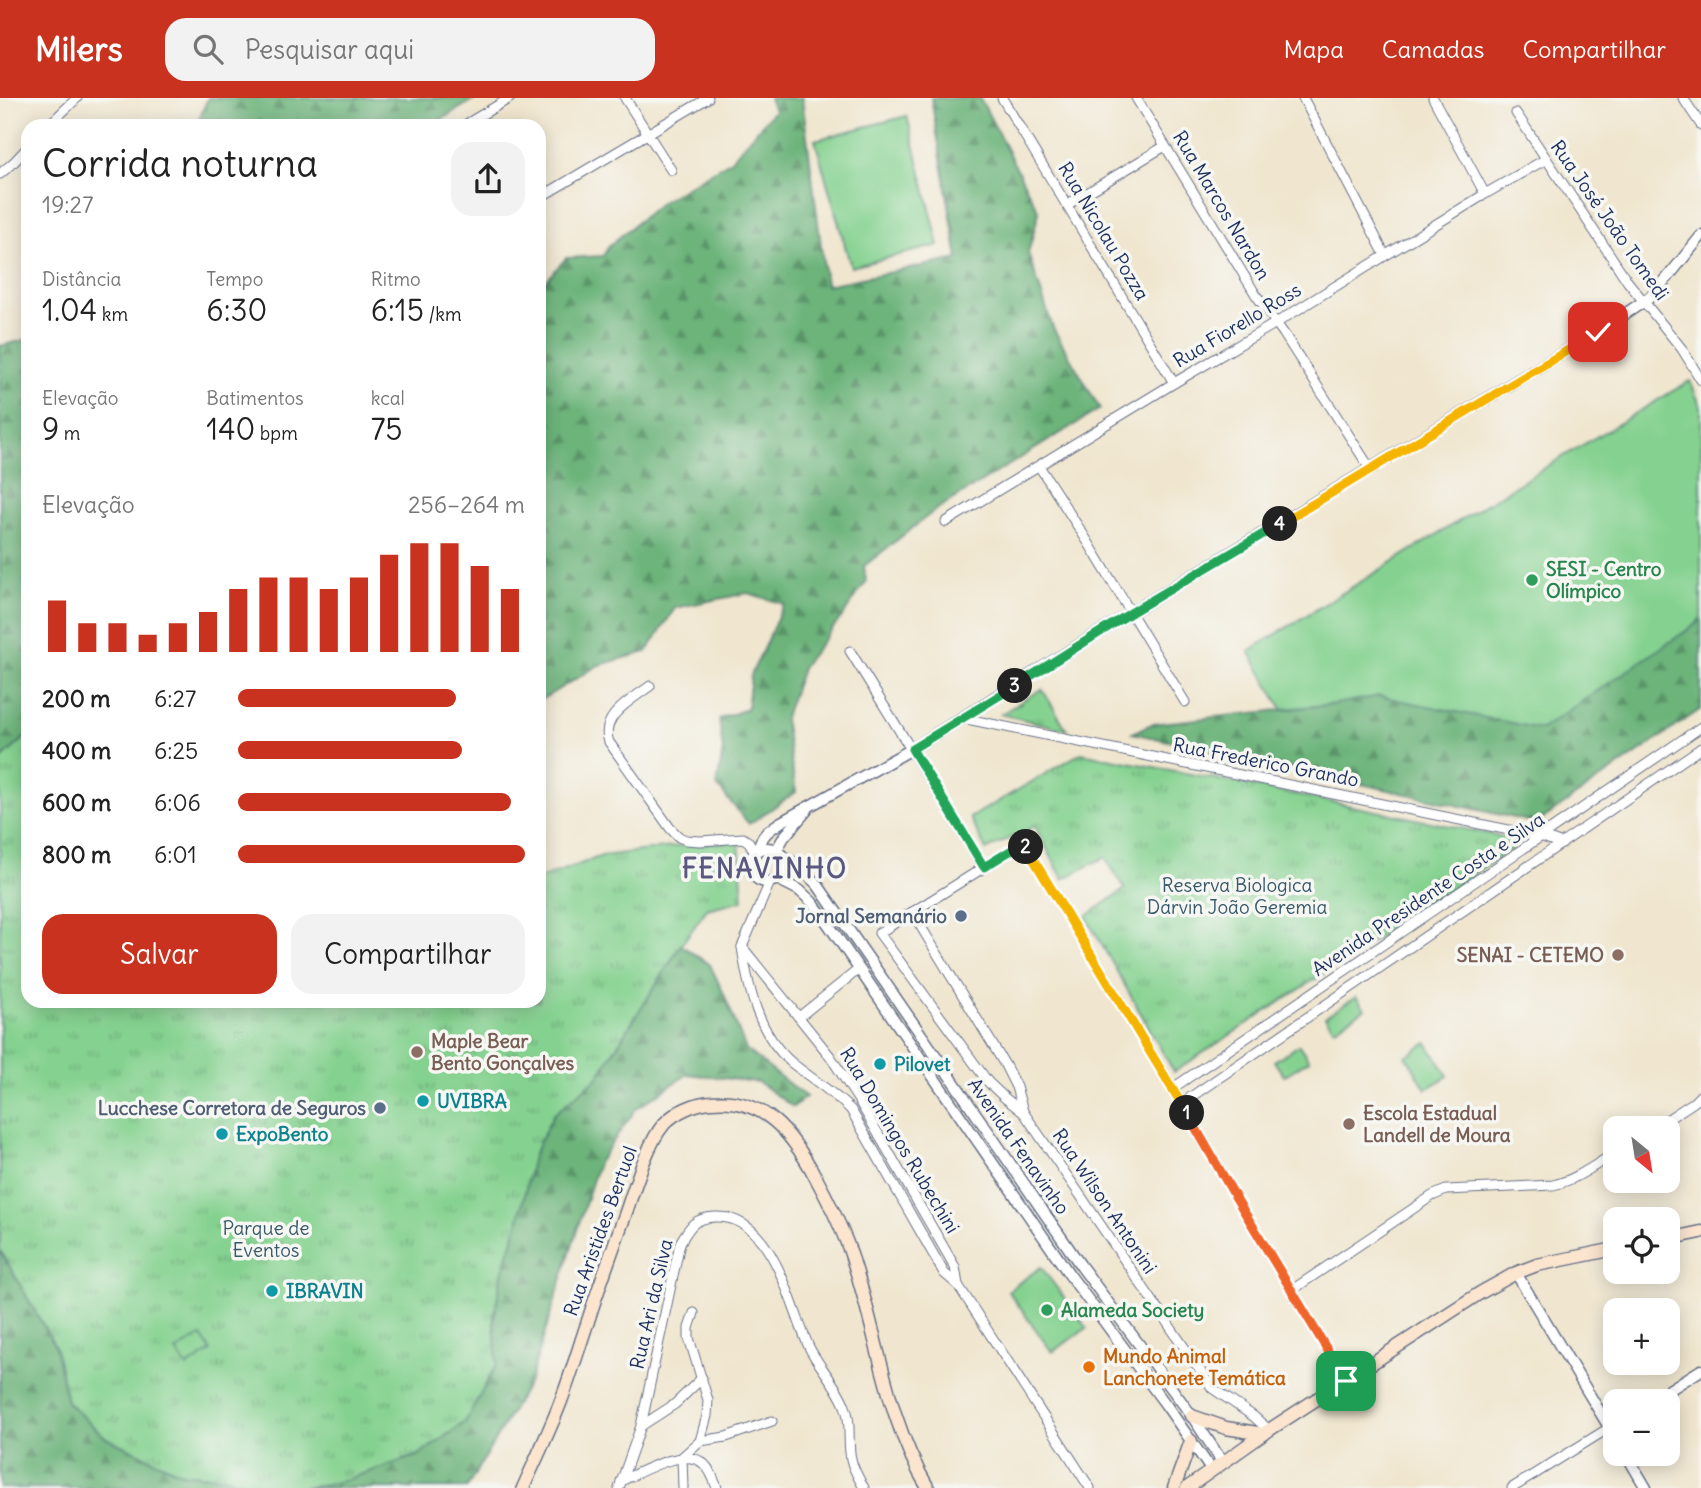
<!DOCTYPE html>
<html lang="pt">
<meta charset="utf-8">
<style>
:root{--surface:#fff;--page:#f2f2f2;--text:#222;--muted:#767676;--accent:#c8321e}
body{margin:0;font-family:Delius,sans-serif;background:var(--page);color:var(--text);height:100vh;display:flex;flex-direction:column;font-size:26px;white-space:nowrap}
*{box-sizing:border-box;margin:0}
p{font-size:23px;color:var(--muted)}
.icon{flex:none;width:38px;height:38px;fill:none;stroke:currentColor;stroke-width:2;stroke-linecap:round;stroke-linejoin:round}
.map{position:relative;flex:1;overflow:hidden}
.side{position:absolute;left:21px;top:21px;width:525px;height:889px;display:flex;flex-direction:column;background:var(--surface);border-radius:21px;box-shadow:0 4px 18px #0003}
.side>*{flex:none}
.needle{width:46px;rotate:150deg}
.controls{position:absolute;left:1603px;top:1018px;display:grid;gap:14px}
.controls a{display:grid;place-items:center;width:77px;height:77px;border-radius:14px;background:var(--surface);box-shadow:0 4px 18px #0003;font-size:35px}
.pin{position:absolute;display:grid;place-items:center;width:60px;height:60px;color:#fff;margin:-30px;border-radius:14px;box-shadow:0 4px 10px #0006}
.km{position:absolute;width:35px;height:35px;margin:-18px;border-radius:50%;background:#222;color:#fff;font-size:19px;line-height:35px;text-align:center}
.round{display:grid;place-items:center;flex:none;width:74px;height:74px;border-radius:21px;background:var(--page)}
.overview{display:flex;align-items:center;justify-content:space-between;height:119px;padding:0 21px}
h1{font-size:38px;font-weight:600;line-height:52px}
.figures{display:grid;grid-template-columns:repeat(3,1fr);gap:10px;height:119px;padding:7px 21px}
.figures div{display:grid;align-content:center}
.figures b{font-size:30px;font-weight:600}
.figures small{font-size:19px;font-weight:400}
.figures p{font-size:19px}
.chart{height:196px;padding:14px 21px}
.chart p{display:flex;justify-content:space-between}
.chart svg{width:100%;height:126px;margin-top:7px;stroke:var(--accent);stroke-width:6}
.cta{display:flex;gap:14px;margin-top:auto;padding:14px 21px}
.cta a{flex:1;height:80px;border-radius:21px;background:var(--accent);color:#fff;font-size:28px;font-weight:600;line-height:80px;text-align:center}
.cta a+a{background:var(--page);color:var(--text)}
ul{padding:0 21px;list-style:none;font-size:23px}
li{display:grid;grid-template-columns:112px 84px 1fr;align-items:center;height:52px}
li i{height:18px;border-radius:9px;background:var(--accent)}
header{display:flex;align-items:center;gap:42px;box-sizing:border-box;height:98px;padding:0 35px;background:var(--accent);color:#fff}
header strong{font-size:33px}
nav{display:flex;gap:38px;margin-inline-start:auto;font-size:24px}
.search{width:490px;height:63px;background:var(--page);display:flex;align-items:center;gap:18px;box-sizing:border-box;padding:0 24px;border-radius:21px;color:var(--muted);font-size:26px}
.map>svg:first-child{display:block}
.grass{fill:url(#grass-tufts);stroke:#508077;stroke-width:2}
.forest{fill:url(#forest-firs);stroke:#44726c;stroke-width:2}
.pitch{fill:#85d290;stroke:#508077;stroke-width:2}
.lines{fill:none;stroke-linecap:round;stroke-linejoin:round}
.minor-casing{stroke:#666f86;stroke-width:11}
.tertiary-casing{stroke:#666f86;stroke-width:13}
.secondary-casing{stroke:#666f86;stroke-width:15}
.minor{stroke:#fff;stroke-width:9}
.tertiary{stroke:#fff;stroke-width:10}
.secondary{stroke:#fbe5cf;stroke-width:12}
.split-1-casing{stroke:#fff;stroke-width:14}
.split-2-casing{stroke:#fff;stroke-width:14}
.split-3-casing{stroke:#fff;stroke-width:14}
.split-4-casing{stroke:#fff;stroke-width:14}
.split-5-casing{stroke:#fff;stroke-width:14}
.split-1{stroke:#f0652b;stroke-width:9}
.split-2{stroke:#f5b400;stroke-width:9}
.split-3{stroke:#22a559;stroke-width:9}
.split-4{stroke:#22a559;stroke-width:9}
.split-5{stroke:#f5b400;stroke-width:9}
.leisure-dot{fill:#2e9e5b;stroke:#f6f6f2;stroke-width:2.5}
.service-dot{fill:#5c6f8a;stroke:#f6f6f2;stroke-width:2.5}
.education-dot{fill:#8d6e63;stroke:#f6f6f2;stroke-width:2.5}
.culture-dot{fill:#0f9aa8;stroke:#f6f6f2;stroke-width:2.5}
.food-dot{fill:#e8710a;stroke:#f6f6f2;stroke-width:2.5}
.labels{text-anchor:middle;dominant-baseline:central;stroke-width:7;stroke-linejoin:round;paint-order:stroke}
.street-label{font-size:19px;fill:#1b2f5e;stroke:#f6f6f2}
.leisure-label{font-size:19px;font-weight:bold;fill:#27864d;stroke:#f6f6f2;text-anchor:start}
.park-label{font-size:19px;fill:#36586a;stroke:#f6f6f2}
.service-label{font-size:19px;font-weight:bold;fill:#4e5e75;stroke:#f6f6f2;text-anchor:end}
.education-label{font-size:19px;font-weight:bold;fill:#785e54;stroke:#f6f6f2;text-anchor:start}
.culture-label{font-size:19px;font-weight:bold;fill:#0d838f;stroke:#f6f6f2;text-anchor:start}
.food-label{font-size:19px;font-weight:bold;fill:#c56008;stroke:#f6f6f2;text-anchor:start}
.district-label{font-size:26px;font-weight:bold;letter-spacing:2px;fill:#5a5880;stroke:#f6f6f2}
</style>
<header>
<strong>Milers</strong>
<div class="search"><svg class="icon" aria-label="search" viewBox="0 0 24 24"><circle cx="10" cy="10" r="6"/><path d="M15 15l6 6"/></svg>Pesquisar aqui</div>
<nav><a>Mapa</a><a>Camadas</a><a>Compartilhar</a></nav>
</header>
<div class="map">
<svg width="1701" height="1390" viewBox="0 0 1701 1390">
<defs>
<pattern id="grass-tufts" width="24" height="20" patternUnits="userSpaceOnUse" patternTransform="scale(1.75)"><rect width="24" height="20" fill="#85d290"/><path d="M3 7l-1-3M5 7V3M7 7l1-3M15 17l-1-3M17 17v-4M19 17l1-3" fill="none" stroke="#6cab79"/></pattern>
<pattern id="forest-firs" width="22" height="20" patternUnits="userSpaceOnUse" patternTransform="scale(1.75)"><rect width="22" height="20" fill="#6cb47a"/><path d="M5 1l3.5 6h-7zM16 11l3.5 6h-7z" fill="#589367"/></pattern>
</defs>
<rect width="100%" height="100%" fill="#f6f6f2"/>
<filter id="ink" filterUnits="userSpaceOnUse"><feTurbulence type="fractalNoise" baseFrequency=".0143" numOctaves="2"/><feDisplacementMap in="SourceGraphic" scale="14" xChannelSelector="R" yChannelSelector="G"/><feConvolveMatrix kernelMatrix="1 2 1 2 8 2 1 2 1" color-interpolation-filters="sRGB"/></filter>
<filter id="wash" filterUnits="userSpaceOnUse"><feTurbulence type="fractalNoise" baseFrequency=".00686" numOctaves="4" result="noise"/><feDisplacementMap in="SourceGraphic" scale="28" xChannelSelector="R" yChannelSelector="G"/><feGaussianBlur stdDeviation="1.57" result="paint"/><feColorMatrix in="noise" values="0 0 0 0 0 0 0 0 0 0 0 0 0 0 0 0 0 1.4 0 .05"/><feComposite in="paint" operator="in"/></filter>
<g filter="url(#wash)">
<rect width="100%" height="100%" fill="#f0e6cf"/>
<g class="grass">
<path d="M1042 591 1067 632 1001 616Z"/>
<path d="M28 637V903H539V781L602 758 695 746 739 743 743 802 707 811 681 847 597 980 553 1017 501 1179 494 1221 497 1266 465 1325 419 1357 339 1384 303 1390H259L228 1380 181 1375 106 1340 67 1304 55 1248 0 1152V662Z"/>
<path d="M1081 655 1253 688 1524 743 1174 974 1086 819 1125 791 1105 759 1063 781 1035 728 986 752 970 720Z"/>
</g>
<g class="forest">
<path d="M208 0H477L430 28H196Z"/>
<path d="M769 0H802L826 187 958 161 931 0H980L1039 114 1028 155 1053 230 1100 311 934 413 864 468 866 484 844 516 803 568 784 621 796 694 749 726 717 688 723 652 719 621 747 611 751 577 784 506 748 495 675 510 647 554 599 567 539 603V188L545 184 566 160 603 158 609 148 661 104 730 63 774 13Z"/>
<path d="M28 241V637L0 662V248Z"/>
<path d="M1701 520V611L1537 725 1132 635 1152 626 1335 606 1379 598 1541 631 1696 526Z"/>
<path d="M681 847 710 867 724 896 746 952 806 999 793 1009 758 984 688 976 636 1011 598 1065 530 1282 467 1390H303L339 1384 419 1357 465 1324 497 1266 494 1221 501 1179 518 1125 533 1058 553 1017 597 980Z"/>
<path d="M0 1152 55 1248 67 1304 106 1340 181 1375 228 1380 259 1390H0Z"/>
</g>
<g class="pitch">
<path d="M907 18 939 147 851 169 815 42Z"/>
<path d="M1690 283 1701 309V520L1696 526 1541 631 1379 598 1335 606 1282 611 1249 553 1559 361Z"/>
<path d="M1356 899 1365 911 1334 931 1325 919Z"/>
<path d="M1427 945 1448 978 1426 991 1406 958Z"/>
<path d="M1299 947 1309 962 1284 978 1274 963Z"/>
<path d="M1041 1169 1087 1230 1052 1254 1008 1193Z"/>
<path d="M201 1238 211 1253 187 1269 176 1253Z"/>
</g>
</g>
<g filter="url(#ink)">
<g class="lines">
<defs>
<g id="minor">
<path d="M625 0 671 72"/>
<path d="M1002 0 1174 285"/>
<path d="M1136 0 1256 197 1284 236 1371 372"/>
<path d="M1303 0 1385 157"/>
<path d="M1433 0 1485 96"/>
<path d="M1683 0 1701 27"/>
<path d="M1516 15 1628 184 1682 251 1701 282"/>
<path d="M48 28 77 0"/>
<path d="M463 28 510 0"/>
<path d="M0 76 14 64 28 49"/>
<path d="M539 100 708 0"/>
<path d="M1067 107 1165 48"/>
<path d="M1039 368 1088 444 1185 604"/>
<path d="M946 424 1174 285 1276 225 1485 96 1546 61"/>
<path d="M850 553 984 769"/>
<path d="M650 588C633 601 599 618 609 644L670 730 679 739 686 742 700 743 743 740 749 744 755 755"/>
<path d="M962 620 1543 739 1562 746"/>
<path d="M912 814 1005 967 1016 989 1023 1013"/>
<path d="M742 849C748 890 758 936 792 965 812 981 833 994 851 1012L944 1175 958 1187 1090 1390"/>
<path d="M742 849 770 784"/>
<path d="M743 850 830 958 861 1006 955 1169 958 1187"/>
<path d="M799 919 859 871"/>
<path d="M1173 990 1701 629"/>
<path d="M1182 1005 1701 650"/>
<path d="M1653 1031 1694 1004 1701 997"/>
<path d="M1292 1192 1432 1098 1446 1092 1553 1087C1576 1082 1595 1067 1615 1055"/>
<path d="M694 1215 689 1230V1240L708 1302 707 1318 700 1343"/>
<path d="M641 1328 675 1306 702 1280"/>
<path d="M1269 1332 1253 1318 1212 1290 1024 1015 1005 1000 988 984 879 835 1023 745 1173 990 1236 1100 1346 1283"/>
<path d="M621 1383C641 1374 685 1348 704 1366 711 1372 714 1382 717 1390"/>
<path d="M619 1390 641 1328 680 1145C690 1128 694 1120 715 1119 773 1116 790 1208 809 1249 819 1269 837 1287 845 1308 852 1325 847 1343 851 1361 853 1371 859 1381 864 1390"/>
<path d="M683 1390 682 1359 700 1343 726 1339 772 1323"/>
<path d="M1512 1390 1609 1330"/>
</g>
<g id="tertiary">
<circle cx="767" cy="767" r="17"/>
<path d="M757 753C762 737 767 733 781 724L912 651 1132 514 1598 234 1649 200 1668 179 1701 138"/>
<path d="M776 753 784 739 807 712"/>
<path d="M780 756 798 768 817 786 1081 1168 1192 1318 1223 1365"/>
<path d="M777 781 799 792 812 804 824 820 1069 1176 1166 1307 1212 1373"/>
<path d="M1516 1175 1615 1339"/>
<path d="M1650 1304 1701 1272"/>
<path d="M1626 1356 1646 1390"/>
</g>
<g id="secondary">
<path d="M1668 1141 1701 1134"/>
<path d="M1192 1318 1226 1330 1264 1336"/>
<path d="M523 1390C536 1361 550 1332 561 1303 571 1277 579 1249 588 1223 598 1191 610 1159 621 1128 632 1100 645 1048 664 1026 675 1014 695 1005 711 1004 764 998 792 1036 815 1078 827 1100 838 1122 847 1145 877 1225 883 1316 928 1390"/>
<path d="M1174 1390 1191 1343"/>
<path d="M1187 1390 1269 1332 1480 1195 1516 1175 1537 1167 1615 1151"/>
</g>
</defs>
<use href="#minor" class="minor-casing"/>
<use href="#tertiary" class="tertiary-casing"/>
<use href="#secondary" class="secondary-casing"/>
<use href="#minor" class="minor"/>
<use href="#tertiary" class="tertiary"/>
<use href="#secondary" class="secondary"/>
</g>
</g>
<g class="lines" filter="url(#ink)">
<defs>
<path id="split-1" d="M1187 1015 1236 1100 1346 1283"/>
<path id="split-2" d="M1026 749 1187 1015"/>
<path id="split-3" d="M1015 588 912 651 984 769 1023 745 1026 749"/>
<path id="split-4" d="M1015 588 1132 514 1280 426"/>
<path id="split-5" d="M1280 426 1598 234"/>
</defs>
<use href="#split-1" class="split-1-casing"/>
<use href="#split-2" class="split-2-casing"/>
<use href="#split-3" class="split-3-casing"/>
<use href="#split-4" class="split-4-casing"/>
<use href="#split-5" class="split-5-casing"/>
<use href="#split-1" class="split-1"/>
<use href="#split-2" class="split-2"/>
<use href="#split-3" class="split-3"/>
<use href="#split-4" class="split-4"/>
<use href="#split-5" class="split-5"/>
</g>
<g class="leisure-dot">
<circle cx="1532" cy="482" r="7"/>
<circle cx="1047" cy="1212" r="7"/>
</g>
<g class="service-dot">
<circle cx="961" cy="818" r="7"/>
<circle cx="380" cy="1010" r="7"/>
</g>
<g class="education-dot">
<circle cx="1618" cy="857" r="7"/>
<circle cx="417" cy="954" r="7"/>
<circle cx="1349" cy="1026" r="7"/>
</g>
<g class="culture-dot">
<circle cx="880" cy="966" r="7"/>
<circle cx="423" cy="1003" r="7"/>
<circle cx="222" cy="1036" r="7"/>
<circle cx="272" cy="1193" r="7"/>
</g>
<circle class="food-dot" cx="1089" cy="1269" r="7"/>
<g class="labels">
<g class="street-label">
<text transform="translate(1222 107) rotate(59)">Rua Marcos Nardon</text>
<text transform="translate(1610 122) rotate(55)">Rua José João Tomedi</text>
<text transform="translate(1104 133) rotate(59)">Rua Nicolau Pozza</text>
<text transform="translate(1237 227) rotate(-31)">Rua Fiorello Ross</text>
<text transform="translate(1266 664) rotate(11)">Rua Frederico Grando</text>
<text transform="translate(1428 796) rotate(-34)">Avenida Presidente Costa e Silva</text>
<text transform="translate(900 1042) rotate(59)">Rua Domingos Rubechini</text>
<text transform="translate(1019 1048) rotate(55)">Avenida Fenavinho</text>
<text transform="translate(1105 1103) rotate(56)">Rua Wilson Antonini</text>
<text transform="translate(600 1133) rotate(-70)">Rua Aristides Bertuol</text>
<text transform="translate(651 1206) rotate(-77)">Rua Ari da Silva</text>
</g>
<g class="leisure-label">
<text x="1546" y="471">SESI - Centro<tspan x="1546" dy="22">Olímpico</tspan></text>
<text x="1061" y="1212">Alameda Society</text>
</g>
<g class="park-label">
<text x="1237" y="787">Reserva Biologica<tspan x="1237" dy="22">Dárvin João Geremia</tspan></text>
<text x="266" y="1130">Parque de<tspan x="266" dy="22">Eventos</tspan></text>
</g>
<g class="service-label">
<text x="947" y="818">Jornal Semanário</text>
<text x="366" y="1010">Lucchese Corretora de Seguros</text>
</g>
<g class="education-label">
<text x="1604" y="857" text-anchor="end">SENAI - CETEMO</text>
<text x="431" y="943">Maple Bear<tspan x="431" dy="22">Bento Gonçalves</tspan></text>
<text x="1363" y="1015">Escola Estadual<tspan x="1363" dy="22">Landell de Moura</tspan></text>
</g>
<g class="culture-label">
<text x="894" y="966">Pilovet</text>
<text x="437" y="1003">UVIBRA</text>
<text x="236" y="1036">ExpoBento</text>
<text x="286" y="1193">IBRAVIN</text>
</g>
<g class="food-label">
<text x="1103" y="1258">Mundo Animal<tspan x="1103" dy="22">Lanchonete Temática</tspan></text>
</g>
<g class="district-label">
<text x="765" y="770">FENAVINHO</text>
</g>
</g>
</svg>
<div class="controls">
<a><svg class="needle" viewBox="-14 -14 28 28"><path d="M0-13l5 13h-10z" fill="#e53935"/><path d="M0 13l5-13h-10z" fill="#767676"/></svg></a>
<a><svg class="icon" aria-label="locate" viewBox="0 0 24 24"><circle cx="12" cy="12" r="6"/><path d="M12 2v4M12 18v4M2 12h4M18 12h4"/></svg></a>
<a>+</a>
<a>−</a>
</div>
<div class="pin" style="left:1346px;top:1283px;background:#1e9e55"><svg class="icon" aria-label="arrive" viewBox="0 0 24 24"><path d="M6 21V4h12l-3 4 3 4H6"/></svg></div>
<div class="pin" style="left:1598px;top:234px;background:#d93025"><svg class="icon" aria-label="check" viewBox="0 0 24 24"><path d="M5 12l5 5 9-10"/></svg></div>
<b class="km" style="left:1187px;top:1015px">1</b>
<b class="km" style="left:1026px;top:749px">2</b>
<b class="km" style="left:1015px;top:588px">3</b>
<b class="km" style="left:1280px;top:426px">4</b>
<section class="side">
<div class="overview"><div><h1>Corrida noturna</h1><p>19:27</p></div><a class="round"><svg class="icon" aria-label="share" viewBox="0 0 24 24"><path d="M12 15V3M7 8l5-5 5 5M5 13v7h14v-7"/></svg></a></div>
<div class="figures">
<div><p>Distância</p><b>1.04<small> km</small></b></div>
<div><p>Tempo</p><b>6:30</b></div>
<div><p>Ritmo</p><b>6:15<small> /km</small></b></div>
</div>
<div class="figures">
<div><p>Elevação</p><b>9<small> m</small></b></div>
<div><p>Batimentos</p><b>140<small> bpm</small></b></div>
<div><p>kcal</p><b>75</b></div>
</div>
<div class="chart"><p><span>Elevação</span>256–264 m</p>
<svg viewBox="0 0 160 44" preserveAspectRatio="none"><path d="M5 44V26M15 44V34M25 44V34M35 44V38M45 44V34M55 44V30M65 44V22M75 44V18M85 44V18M95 44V22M105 44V18M115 44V10M125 44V6M135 44V6M145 44V14M155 44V22"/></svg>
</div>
<ul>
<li><b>200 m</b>6:27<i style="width:76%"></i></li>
<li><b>400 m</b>6:25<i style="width:78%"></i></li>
<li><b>600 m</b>6:06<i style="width:95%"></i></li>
<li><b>800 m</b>6:01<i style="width:100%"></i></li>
</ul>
<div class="cta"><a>Salvar</a><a>Compartilhar</a></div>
</section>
</div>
